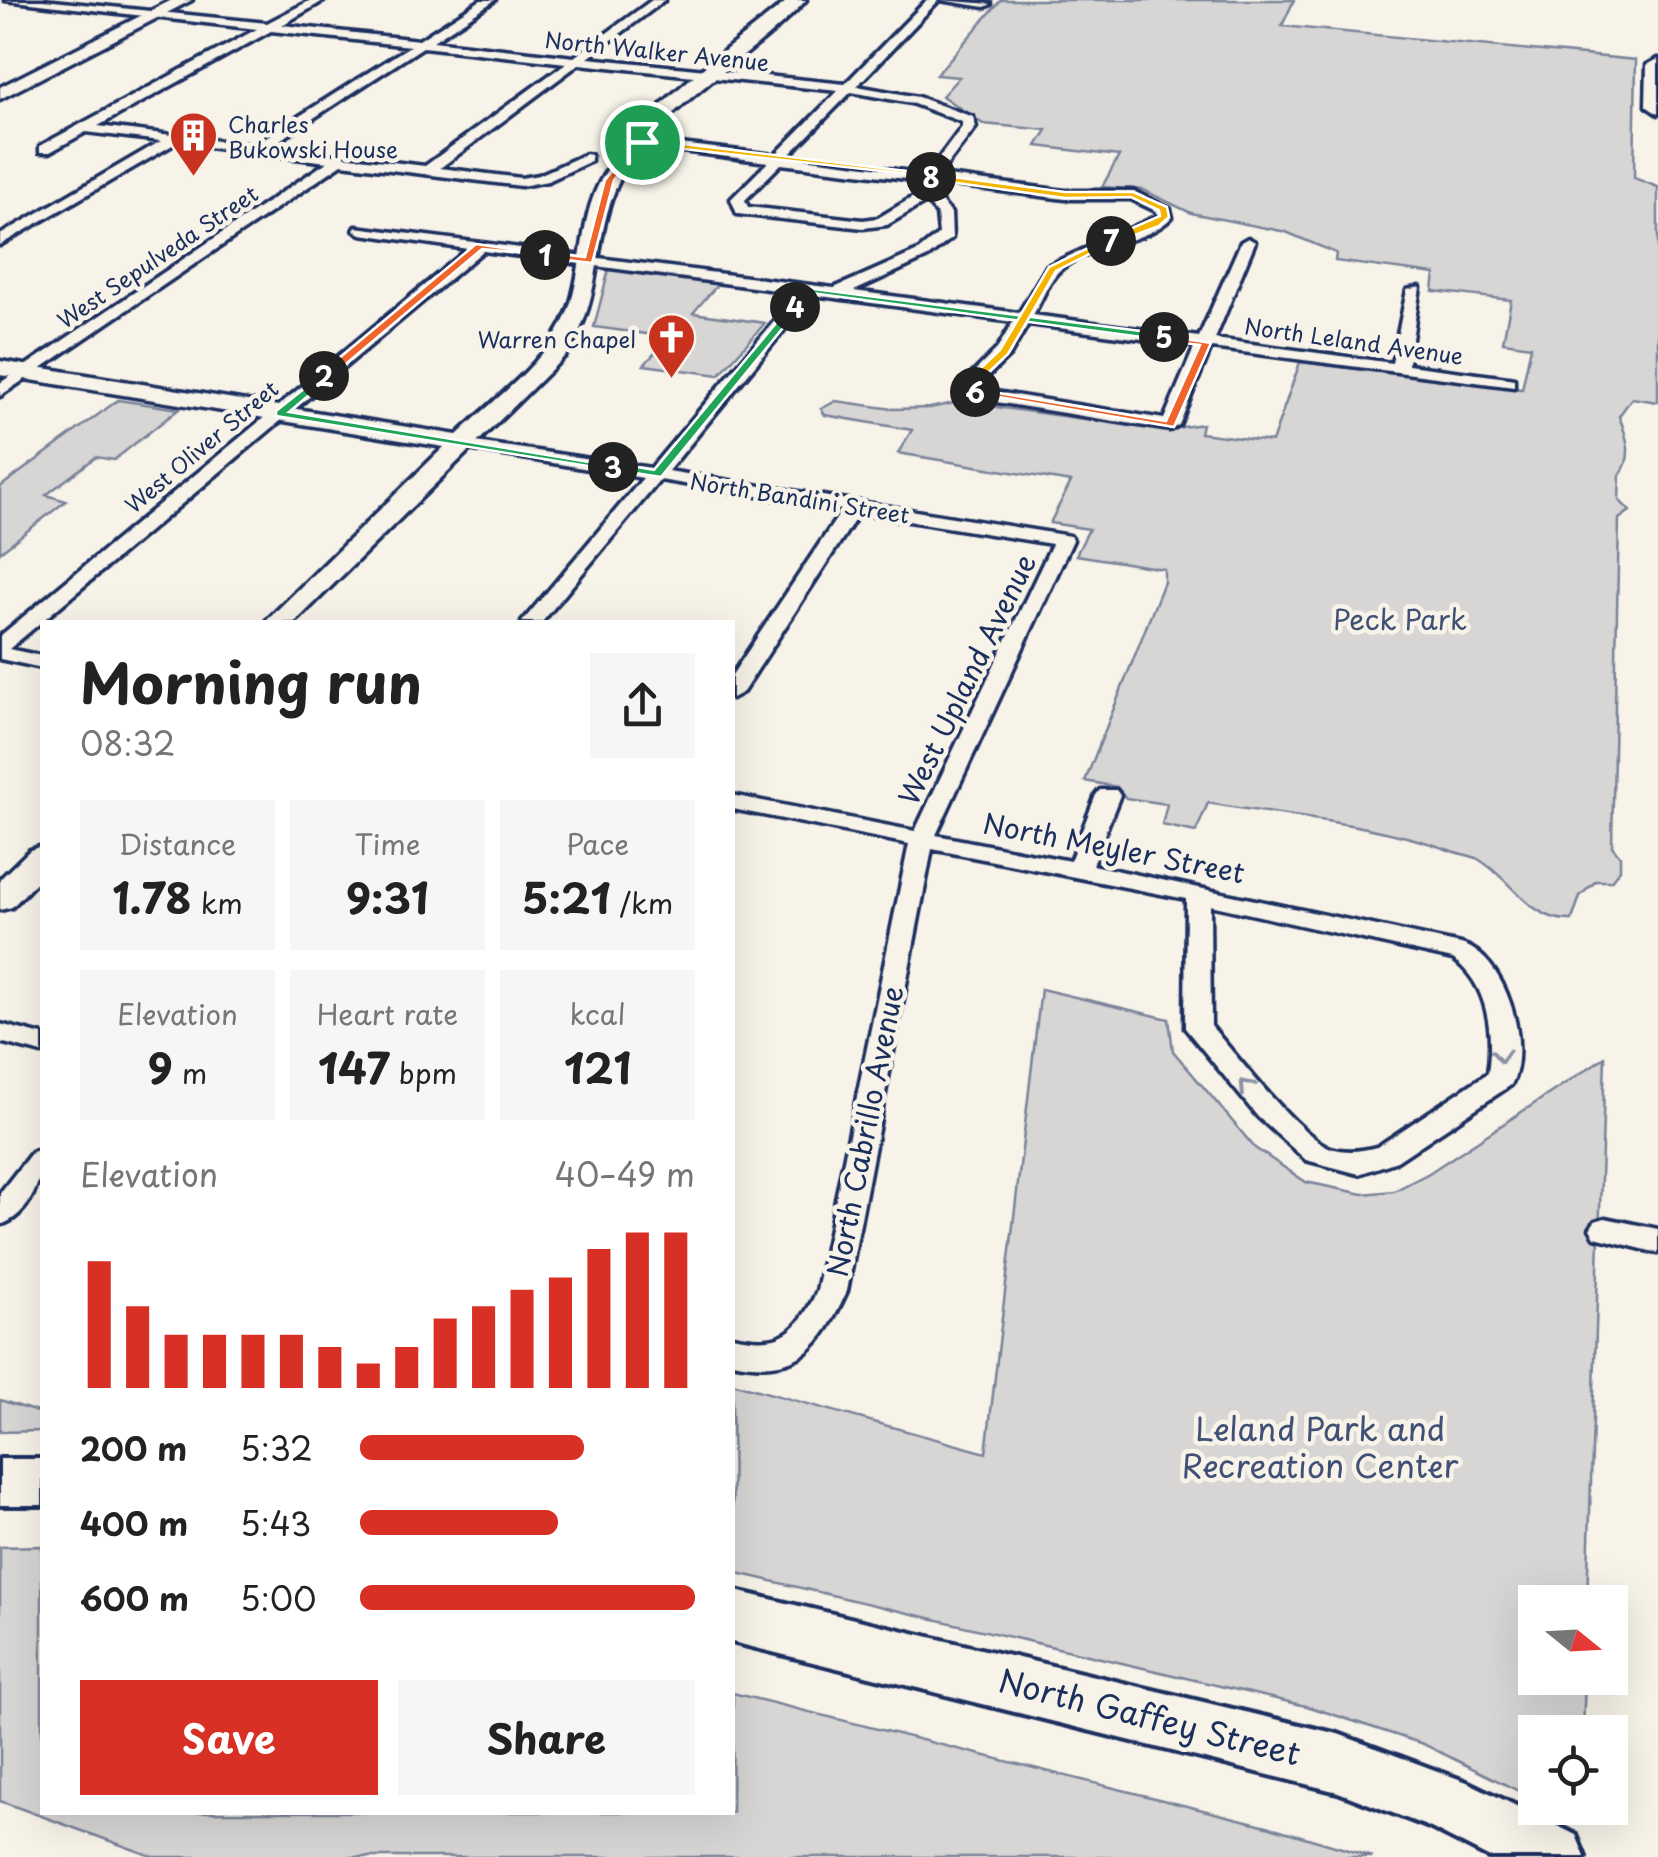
<!DOCTYPE html>
<meta charset="utf-8">
<style>
:root{--surface:#fff;--page:#f6f6f6;--text:#222;--muted:#767676;--accent:#d93025}
body{margin:0;font-family:"Playpen Sans",sans-serif;background:var(--page);color:var(--text);height:100vh;display:flex;flex-direction:column;font-size:38px;white-space:nowrap}
*{box-sizing:border-box;margin:0}
p{font-size:32px;color:var(--muted)}
.icon{flex:none;width:55px;height:55px;fill:none;stroke:currentColor;stroke-width:2;stroke-linecap:round;stroke-linejoin:round}
.map{position:relative;flex:1;overflow:hidden}
.drawer{position:absolute;left:40px;top:620px;width:695px;height:1195px;display:flex;flex-direction:column;background:var(--surface);border-radius:0px;box-shadow:0 10px 40px #0002}
.drawer>*{flex:none}
.needle{width:65px;rotate:108deg}
.tools{position:absolute;left:1518px;top:1585px;display:grid;gap:20px}
.tools a{display:grid;place-items:center;width:110px;height:110px;border-radius:0px;background:var(--surface);box-shadow:0 10px 40px #0002;font-size:50px}
.pin{position:absolute;display:grid;place-items:center;width:85px;height:85px;color:#fff;margin:-42px;border:5px solid #fff;border-radius:50%;box-shadow:0 2px 10px #0007}
.km{position:absolute;width:50px;height:50px;margin:-25px;border-radius:50%;background:#222;color:#fff;font-size:28px;line-height:50px;text-align:center}
.round{display:grid;place-items:center;flex:none;width:105px;height:105px;border-radius:0px;background:var(--page)}
.headline{display:flex;align-items:center;justify-content:space-between;height:170px;padding:0 40px}
h1{font-size:55px;font-weight:700;line-height:75px}
.figures{display:grid;grid-template-columns:repeat(3,1fr);gap:15px;height:170px;padding:10px 40px}
.figures div{display:grid;align-content:center;border-radius:0px;background:var(--page);text-align:center}
.figures b{font-size:42px;font-weight:700}
.figures small{font-size:28px;font-weight:400}
.figures p{font-size:28px}
.chart{height:280px;padding:20px 40px}
.chart p{display:flex;justify-content:space-between}
.chart svg{width:100%;height:180px;margin-top:10px;stroke:var(--accent);stroke-width:6}
.cta{display:flex;gap:20px;margin-top:auto;padding:20px 40px}
.cta a{flex:1;height:115px;border-radius:0px;background:var(--accent);color:#fff;font-size:40px;font-weight:700;line-height:115px;text-align:center}
.cta a+a{background:var(--page);color:var(--text)}
ul{padding:0 40px;list-style:none;font-size:32px}
li{display:grid;grid-template-columns:160px 120px 1fr;align-items:center;height:75px}
li i{height:25px;border-radius:12px;background:var(--accent)}
.map>svg:first-child{display:block}
.green{fill:#d7d6d4;stroke:#798299;stroke-width:2.5}
.lines{fill:none;stroke-linecap:round;stroke-linejoin:round}
.street-casing{stroke:#1b2f5e;stroke-width:7}
.secondary-casing{stroke:#1b2f5e;stroke-width:7}
.primary-casing{stroke:#1b2f5e;stroke-width:8}
.street{fill:#f7f3e8;fill-rule:evenodd}
.secondary{fill:#f7f3e8;fill-rule:evenodd}
.primary{fill:#f7f3e8;fill-rule:evenodd}
.oneway{stroke:#8991a3}
.split-1{fill:#f0652b;stroke:#fff;stroke-width:2.5}
.split-2{fill:#f0652b;stroke:#fff;stroke-width:2.5}
.split-3{fill:#22a559;stroke:#fff;stroke-width:2.5}
.split-4{fill:#22a559;stroke:#fff;stroke-width:2.5}
.split-5{fill:#22a559;stroke:#fff;stroke-width:2.5}
.split-6{fill:#f0652b;stroke:#fff;stroke-width:2.5}
.split-7{fill:#f5b400;stroke:#fff;stroke-width:2.5}
.split-8{fill:#f5b400;stroke:#fff;stroke-width:2.5}
.split-9{fill:#f5b400;stroke:#fff;stroke-width:2.5}
.labels{text-anchor:middle;dominant-baseline:central;stroke-width:9;stroke-linejoin:round;paint-order:stroke}
.far-street-label{font-size:22px;fill:#1b2f5e;stroke:#f7f3e8}
.far-poi-label{font-size:22px;fill:#1b2f5e;stroke:#f7f3e8;text-anchor:start}
.park-label{font-size:28px;fill:#415076;stroke:#f7f3e8}
.street-label{font-size:28px;fill:#1b2f5e;stroke:#f7f3e8}
.near-park-label{font-size:32px;fill:#415076;stroke:#f7f3e8}
.near-street-label{font-size:32px;fill:#1b2f5e;stroke:#f7f3e8}
</style>
<div class="map">
<svg width="1658" height="1857" viewBox="0 0 1658 1857">
<rect width="100%" height="100%" fill="#f7f3e8"/>
<filter id="ink" filterUnits="userSpaceOnUse"><feTurbulence type="fractalNoise" baseFrequency=".01" numOctaves="2"/><feDisplacementMap in="SourceGraphic" scale="20" xChannelSelector="R" yChannelSelector="G"/><feConvolveMatrix kernelMatrix="1 2 1 2 8 2 1 2 1" color-interpolation-filters="sRGB"/></filter>
<g filter="url(#ink)">
<g class="green">
<path d="M1001 0H1294L1282 26 1636 60 1634 178 1658 187V402L1632 398 1619 416C1627 437 1634 456 1620 475L1619 500 1630 511 1619 519 1612 846 1620 856V869L1611 881H1596L1580 896 1572 920C1530 922 1511 878 1478 859 1471 855 1458 854 1449 850 1374 823 1287 817 1208 803L1196 832 1162 825 1167 804 1126 798 1117 787 1085 781 1164 582V569L1076 555 1089 529 1050 523 1071 482 898 453 912 430 825 415 821 409 836 401 893 409 930 408 959 402 1163 430 1202 424 1200 433 1272 442 1300 362 1522 389 1531 346 1503 342 1511 300 1433 291 1435 274 1335 261 1336 253 1286 232 1191 213 1143 190 1102 187 1119 156 1037 146 1047 130 983 124 942 96 959 77 936 75Z"/>
<path d="M609 269 718 284 693 313 765 323 719 375 644 365 669 337 594 327Z"/>
<path d="M118 400 179 409 114 460 96 457 46 495 66 501 0 552V487Z"/>
<path d="M1041 989 1169 1019 1173 1051 1255 1148 1306 1182 1363 1194 1394 1191 1429 1173 1605 1057 1587 1602H1535V1678H1585L1583 1732H1535V1799L1423 1744 1310 1707 733 1572 732 1383 986 1453Z"/>
<path d="M0 1400 37 1412 42 1404V1431L0 1432Z"/>
<path d="M42 1546V1812H732L733 1693 1267 1826 1372 1857H154L0 1801V1547Z"/>
</g>
<g class="lines">
<defs>
<g id="street">
<path d="M5 0H43L267 23 311 0H325L282 25 419 40 481 0H495L433 41 574 57 652 0H665L588 58 845 84 927 0H939L857 86 918 97 973 117 976 127 939 175 1065 191H1133L1170 209 1172 217C1143 247 1087 242 1057 273 1047 284 1041 302 1033 315L1199 337 1241 242 1248 238 1255 242 1215 339 1392 363 1407 290 1420 287 1408 365 1508 378 1514 379V387L1211 348 1179 425 1170 430 971 398 963 383 997 349 1013 322 813 295 668 471 1070 536 1073 540 936 835 1070 861 1096 795 1100 790H1116L1120 795 1092 865 1461 944C1506 956 1532 1047 1511 1085L1397 1161 1359 1174 1306 1160 1258 1117 1185 1028 1186 899 932 849 847 1291C821 1348 799 1376 732 1362V1336C781 1346 796 1335 817 1291L909 844 732 809V795L915 831 1052 544 859 513 743 692 732 698V675L842 510 660 480 542 622H522L643 478 462 448 456 447V439L651 468 798 293 483 251 9 649 42 656V668L0 659V636L468 249 361 234 354 230 356 227 834 288 918 251 939 234 937 214 926 202 887 225 863 228 737 214 731 199 768 162 642 146 637 145V139L775 155 838 91 579 64 440 168 521 178 539 175 586 154 591 155V161L548 181 521 186 342 164 0 396V383L327 162 176 143 0 245V235L161 141 86 132 50 152H40V146L257 29ZM271 31 410 46 254 145 98 126ZM423 47 566 63 425 166 269 147ZM851 92 911 103 962 122V127L927 174 788 156ZM781 164 923 181 920 193 878 218 863 220 748 207 745 200ZM937 183 1065 199H1131L1156 211 1158 216 1047 266 1019 313 854 291 928 257 952 238 951 213 934 194ZM1028 324 1195 346 1164 419 983 390 980 384 1010 355ZM1210 905 1453 959C1488 984 1494 1032 1488 1073L1377 1147C1362 1151 1347 1153 1331 1148 1301 1138 1234 1053 1211 1026Z"/>
<path d="M940 0 991 4 985 7Z"/>
<path d="M1658 59V114L1646 106 1647 65Z"/>
<path d="M0 1024 42 1035V1053L0 1042Z"/>
<path d="M42 1149C44 1177 30 1216 0 1225V1193L32 1152Z"/>
<path d="M1605 1218 1658 1229V1253L1595 1237 1590 1229 1595 1221Z"/>
</g>
<g id="secondary">
<path d="M172 0H192L0 99V87Z"/>
<path d="M788 0H806C752 60 656 107 619 181 591 238 605 298 566 355L295 622H265L444 447 0 375V361L457 435C495 398 549 361 568 311 584 269 579 218 602 178 643 106 726 52 788 0Z"/>
<path d="M42 846V876L12 907 0 910V879L30 850Z"/>
</g>
<g id="primary">
<rect x="0" y="1459" width="42" height="46"/>
<path d="M732 1590 1338 1734 1467 1782 1576 1835 1585 1857H1488L1429 1827 1338 1792 732 1642Z"/>
</g>
</defs>
<use href="#street" class="street-casing"/>
<use href="#secondary" class="secondary-casing"/>
<use href="#primary" class="primary-casing"/>
<use href="#street" class="street"/>
<use href="#secondary" class="secondary"/>
<use href="#primary" class="primary"/>
</g>
<defs><path id="oneway-chevron" d="M-2-3.5L2.5 0L-2 3.5" fill="none" stroke-width="1.6" stroke-linecap="round" stroke-linejoin="round" transform="scale(2.5)"/></defs>
<g class="oneway">
<use href="#oneway-chevron" transform="translate(1501 1056) rotate(88)"/>
<use href="#oneway-chevron" transform="translate(1246 1086) rotate(-132)"/>
</g>
</g>
<path class="split-1" d="M639 140 646 142 614 180 592 263 542 257 545 252 585 257 605 180Z"/>
<path class="split-2" d="M476 244 550 255 482 249 328 379H320V374Z"/>
<path class="split-3" d="M324 373 328 379 289 412 619 467 613 470 276 416V411Z"/>
<path class="split-4" d="M791 305 800 307 661 477 609 469 613 463 654 470Z"/>
<path class="split-5" d="M806 288 1164 334 1169 337 1164 340 812 293 799 309H791Z"/>
<path class="split-6" d="M1160 335 1211 343 1174 427 969 392 975 389 1166 421 1200 345 1160 340Z"/>
<path class="split-7" d="M1107 239 1115 241 1056 271 1008 354 976 384 978 395H971L965 383 1000 350 1049 267Z"/>
<path class="split-8" d="M931 174 1065 192H1133L1167 207 1169 217 1159 226 1111 244 1107 239 1160 216 1159 210 1131 197 1065 198 928 179Z"/>
<path class="split-9" d="M642 139 931 174 936 177 639 144Z"/>
<defs>
<symbol id="building-pin" viewBox="-11 -11 22 30"><path d="M0 17L-7.5 6A9.5 9.5 0 1 1 7.5 6Z" fill="#c8321e" stroke="#f7f3e8"/><path d="M-4-6H4V6H1V3H-1V6H-4ZM-2.5-4.3h1.7v1.8h-1.7ZM.8-4.3h1.7v1.8H.8ZM-2.5-1h1.7V.8h-1.7ZM.8-1h1.7V.8H.8Z" fill="#fff"/></symbol>
<symbol id="church-pin" viewBox="-11 -11 22 30"><path d="M0 17L-7.5 6A9.5 9.5 0 1 1 7.5 6Z" fill="#c8321e" stroke="#f7f3e8"/><path d="M-1.2-6h2.4v3.5h3.3v2.4h-3.3V6h-2.4V-.1h-3.3v-2.4h3.3Z" fill="#fff"/></symbol>
</defs>
<g fill-rule="evenodd">
<use href="#building-pin" x="166" y="108" width="55" height="75"/>
<use href="#church-pin" x="644" y="310" width="55" height="75"/>
</g>
<g class="labels">
<g class="far-street-label">
<text transform="translate(657 50) rotate(6)">North Walker Avenue</text>
<text transform="translate(157 256) rotate(-34)">West Sepulveda Street</text>
<text transform="translate(1354 340) rotate(8)">North Leland Avenue</text>
<text transform="translate(201 446) rotate(-40)">West Oliver Street</text>
<text transform="translate(800 497) rotate(9)">North Bandini Street</text>
</g>
<g class="far-poi-label">
<text x="228" y="123">Charles<tspan x="228" dy="25">Bukowski House</tspan></text>
<text x="636" y="338" text-anchor="end">Warren Chapel</text>
</g>
<g class="park-label">
<text x="1400" y="618">Peck Park</text>
</g>
<g class="street-label">
<text transform="translate(966 679) rotate(-64)">West Upland Avenue</text>
<text transform="translate(1114 847) rotate(11)">North Meyler Street</text>
<text transform="translate(864 1131) rotate(-79)">North Cabrillo Avenue</text>
</g>
<g class="near-park-label">
<text x="1320" y="1428">Leland Park and<tspan x="1320" dy="37">Recreation Center</tspan></text>
</g>
<g class="near-street-label">
<text transform="translate(1150 1716) rotate(14)">North Gaffey Street</text>
</g>
</g>
</svg>
<div class="tools">
<a><svg class="needle" viewBox="-14 -14 28 28"><path d="M0-13l5 13h-10z" fill="#e53935"/><path d="M0 13l5-13h-10z" fill="#767676"/></svg></a>
<a><svg class="icon" aria-label="locate" viewBox="0 0 24 24"><circle cx="12" cy="12" r="6"/><path d="M12 2v4M12 18v4M2 12h4M18 12h4"/></svg></a>
</div>
<div class="pin" style="left:642px;top:142px;background:#1e9e55"><svg class="icon" aria-label="arrive" viewBox="0 0 24 24"><path d="M6 21V4h12l-3 4 3 4H6"/></svg></div>
<b class="km" style="left:545px;top:255px">1</b>
<b class="km" style="left:324px;top:376px">2</b>
<b class="km" style="left:613px;top:467px">3</b>
<b class="km" style="left:795px;top:307px">4</b>
<b class="km" style="left:1164px;top:337px">5</b>
<b class="km" style="left:975px;top:392px">6</b>
<b class="km" style="left:1111px;top:241px">7</b>
<b class="km" style="left:931px;top:177px">8</b>
<section class="drawer">
<div class="headline"><div><h1>Morning run</h1><p>08:32</p></div><a class="round"><svg class="icon" aria-label="share" viewBox="0 0 24 24"><path d="M12 15V3M7 8l5-5 5 5M5 13v7h14v-7"/></svg></a></div>
<div class="figures">
<div><p>Distance</p><b>1.78<small> km</small></b></div>
<div><p>Time</p><b>9:31</b></div>
<div><p>Pace</p><b>5:21<small> /km</small></b></div>
</div>
<div class="figures">
<div><p>Elevation</p><b>9<small> m</small></b></div>
<div><p>Heart rate</p><b>147<small> bpm</small></b></div>
<div><p>kcal</p><b>121</b></div>
</div>
<div class="chart"><p><span>Elevation</span>40–49 m</p>
<svg viewBox="0 0 160 44" preserveAspectRatio="none"><path d="M5 44V13M15 44V24M25 44V31M35 44V31M45 44V31M55 44V31M65 44V34M75 44V38M85 44V34M95 44V27M105 44V24M115 44V20M125 44V17M135 44V10M145 44V6M155 44V6"/></svg>
</div>
<ul>
<li><b>200 m</b>5:32<i style="width:67%"></i></li>
<li><b>400 m</b>5:43<i style="width:59%"></i></li>
<li><b>600 m</b>5:00<i style="width:100%"></i></li>
</ul>
<div class="cta"><a>Save</a><a>Share</a></div>
</section>
</div>
